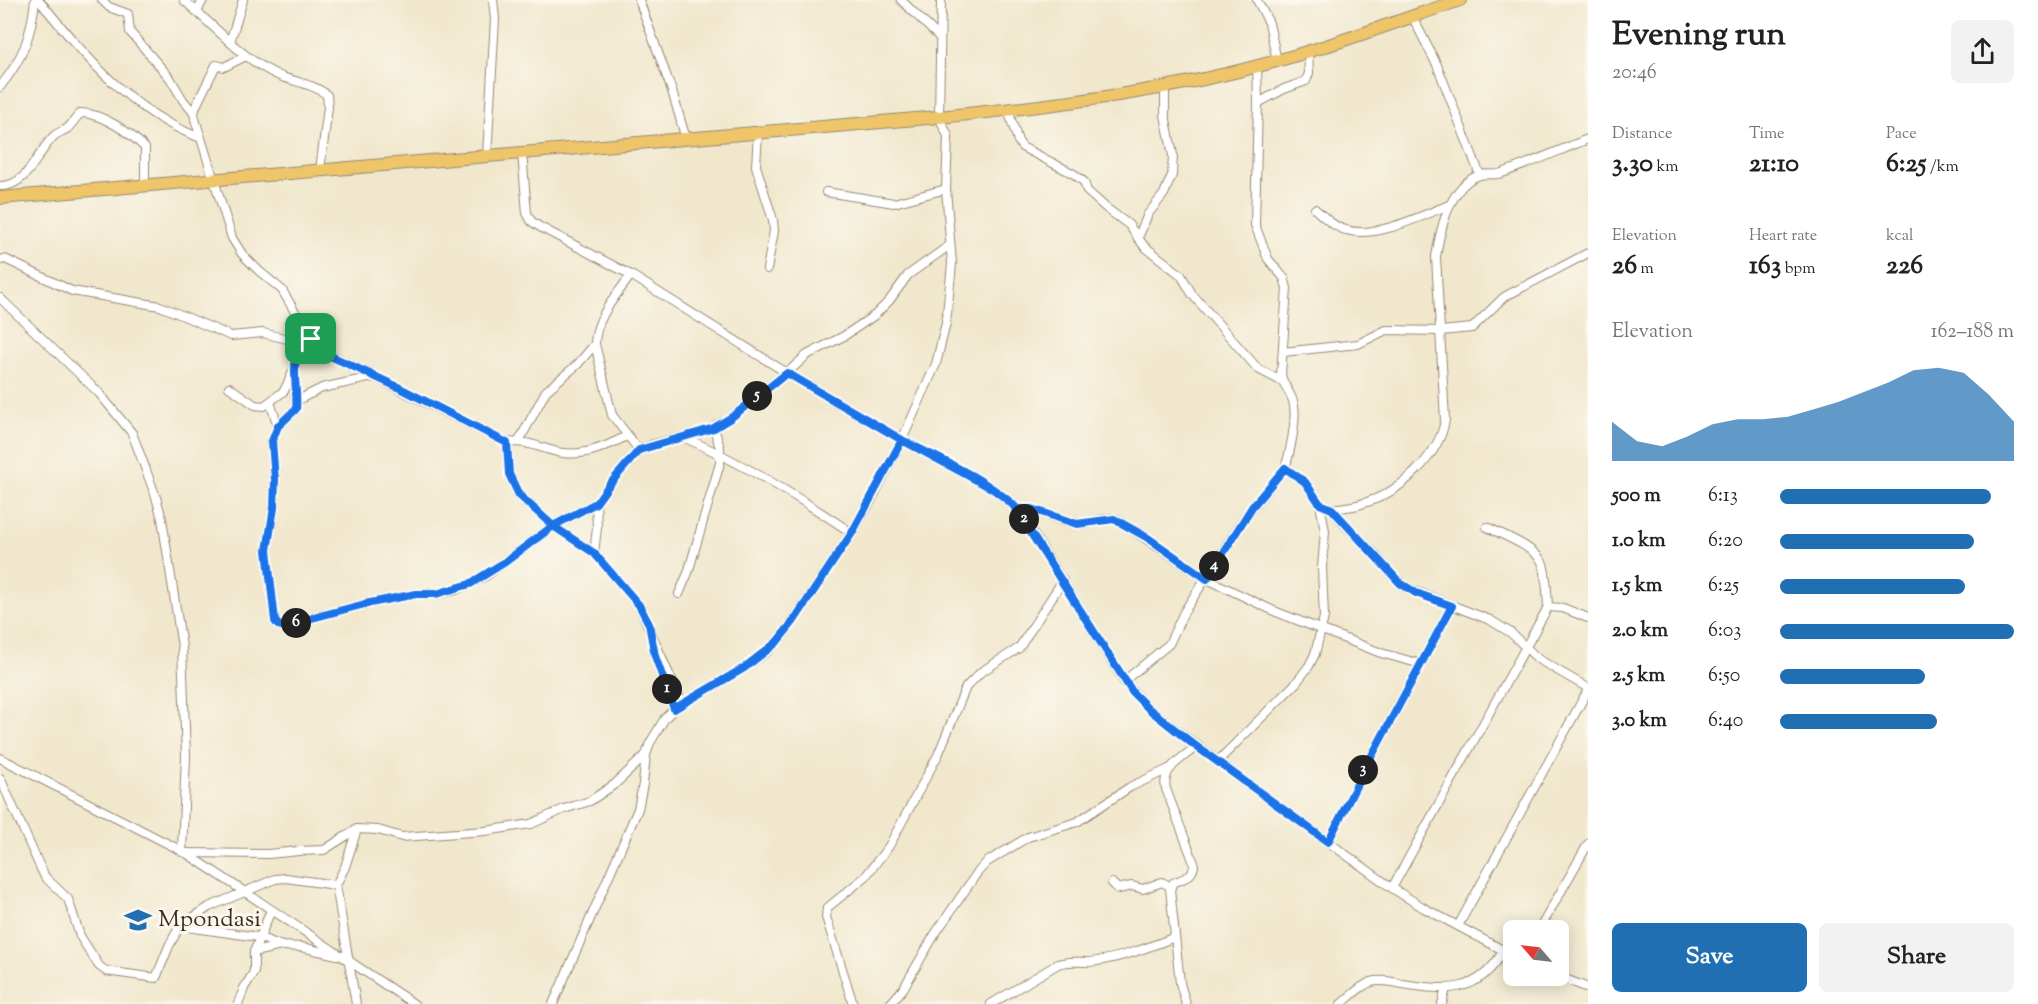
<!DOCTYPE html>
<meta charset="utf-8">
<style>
:root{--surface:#fff;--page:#f2f2f2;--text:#222;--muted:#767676;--accent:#1f6fb2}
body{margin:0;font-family:"Sorts Mill Goudy",serif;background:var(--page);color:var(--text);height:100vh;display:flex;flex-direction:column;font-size:22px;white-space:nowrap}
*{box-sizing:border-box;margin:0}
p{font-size:20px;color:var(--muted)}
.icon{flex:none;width:33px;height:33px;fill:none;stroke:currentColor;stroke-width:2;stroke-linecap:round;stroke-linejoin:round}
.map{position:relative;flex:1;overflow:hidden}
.panel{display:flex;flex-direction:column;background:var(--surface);width:450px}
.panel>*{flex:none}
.needle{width:39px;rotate:298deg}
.controls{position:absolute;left:1503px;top:920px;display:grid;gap:12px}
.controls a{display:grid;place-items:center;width:66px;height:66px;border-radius:9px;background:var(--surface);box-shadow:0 3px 15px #0003;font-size:30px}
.pin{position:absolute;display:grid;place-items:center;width:51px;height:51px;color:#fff;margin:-26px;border-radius:12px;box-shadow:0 3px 9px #0006}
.km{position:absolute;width:30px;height:30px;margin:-15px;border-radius:50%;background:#222;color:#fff;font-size:16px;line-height:30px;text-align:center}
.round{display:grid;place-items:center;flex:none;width:63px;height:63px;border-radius:9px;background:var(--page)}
.overview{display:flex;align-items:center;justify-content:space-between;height:102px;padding:0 24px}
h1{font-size:33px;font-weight:800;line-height:45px}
.figures{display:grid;grid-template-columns:repeat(3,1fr);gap:9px;height:102px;padding:6px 24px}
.figures div{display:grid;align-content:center}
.figures b{font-size:26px;font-weight:800}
.figures small{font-size:16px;font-weight:400}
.figures p{font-size:16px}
.chart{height:168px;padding:12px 24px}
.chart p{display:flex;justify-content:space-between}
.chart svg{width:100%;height:108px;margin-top:6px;fill:var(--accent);opacity:.7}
.button{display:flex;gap:12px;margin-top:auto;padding:12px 24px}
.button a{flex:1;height:69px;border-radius:9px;background:var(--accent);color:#fff;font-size:24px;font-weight:800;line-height:69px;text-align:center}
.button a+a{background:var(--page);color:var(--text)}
ul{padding:0 24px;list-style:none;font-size:20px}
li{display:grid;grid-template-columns:96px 72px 1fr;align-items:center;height:45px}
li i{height:15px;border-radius:8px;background:var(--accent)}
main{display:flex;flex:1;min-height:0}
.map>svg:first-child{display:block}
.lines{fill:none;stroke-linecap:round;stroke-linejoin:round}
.minor-casing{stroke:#968875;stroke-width:10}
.highway-casing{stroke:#968875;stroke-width:14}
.minor{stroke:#fff;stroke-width:8}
.highway{stroke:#eec569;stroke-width:12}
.route-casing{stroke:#fff;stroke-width:12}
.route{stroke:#1a73e8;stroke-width:8}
.labels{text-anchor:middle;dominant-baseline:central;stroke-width:6;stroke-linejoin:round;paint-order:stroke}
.poi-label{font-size:24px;fill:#3b2a1e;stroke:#fbf7ec;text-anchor:start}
</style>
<main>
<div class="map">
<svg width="1588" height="1004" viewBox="0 0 1588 1004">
<rect width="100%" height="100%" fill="#fbf7ec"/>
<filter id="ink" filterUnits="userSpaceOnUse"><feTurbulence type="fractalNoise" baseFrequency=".0167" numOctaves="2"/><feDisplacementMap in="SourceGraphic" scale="12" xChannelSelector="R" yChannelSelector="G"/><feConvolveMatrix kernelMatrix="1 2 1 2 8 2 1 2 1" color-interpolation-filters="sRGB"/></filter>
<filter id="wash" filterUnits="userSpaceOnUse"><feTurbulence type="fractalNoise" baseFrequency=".008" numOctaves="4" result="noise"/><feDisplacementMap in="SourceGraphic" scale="24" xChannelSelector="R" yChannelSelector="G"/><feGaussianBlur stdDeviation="1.35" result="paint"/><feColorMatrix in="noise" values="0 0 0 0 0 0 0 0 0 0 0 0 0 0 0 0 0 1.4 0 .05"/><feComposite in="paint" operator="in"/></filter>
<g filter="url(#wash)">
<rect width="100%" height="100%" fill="#f0e7cc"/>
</g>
<g filter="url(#ink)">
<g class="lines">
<defs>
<g id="minor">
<path d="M39 0C84 55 131 113 201 138"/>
<path d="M102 0 109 7 128 14 130 32 170 78 183 100 194 113"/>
<path d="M184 0 230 42 243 0"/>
<path d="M639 0 672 91 686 139"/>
<path d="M901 0 939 37"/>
<path d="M1257 0 1269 23 1277 61"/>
<path d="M197 12 203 0"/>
<path d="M1412 16 1437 65 1480 175"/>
<path d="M230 42C245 56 263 69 282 77 297 82 315 85 327 95L328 107 320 170"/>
<path d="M246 56 224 67 216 65 196 106 194 113 195 119 232 238 242 254 259 271 282 290 311 339 319 349 507 443C528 439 543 450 563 453 586 456 607 446 627 436"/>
<path d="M1257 66 1258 103 1255 225 1268 259 1284 278 1287 288 1281 375C1283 385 1290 392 1293 401 1298 416 1290 453 1285 468L1305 482 1320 504 1332 509 1345 525 1375 554 1392 575 1407 588 1490 620 1511 633 1538 659 1588 688"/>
<path d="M0 87C23 58 31 37 35 0"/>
<path d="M1258 103 1284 89 1306 81 1309 73 1308 52"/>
<path d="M1008 110 1018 141 1022 147 1074 174 1084 182 1087 191 1106 208 1129 225 1144 246 1181 275 1192 294 1258 369 1283 382"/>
<path d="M758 132 756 166 773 220 774 231 767 269"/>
<path d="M522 153 527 213 531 221 540 227 631 275 787 373 902 440 993 489 1013 505 1022 516 1124 681 1149 709 1252 787 1392 888 1424 908 1514 956"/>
<path d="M487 156 495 19 493 0"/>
<path d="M0 186C28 187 38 150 55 135 59 132 64 131 68 128 73 123 75 118 81 113 101 113 131 133 145 148V187"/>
<path d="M826 192 894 203 946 189"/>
<path d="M1315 209C1324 217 1334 227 1346 230 1376 239 1421 216 1449 205"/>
<path d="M1138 238 1148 214 1164 194 1172 175 1173 155 1165 115V87"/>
<path d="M0 260 5 259 72 291 160 306 231 336 263 333 304 343 311 339"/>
<path d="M631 275C616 296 595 318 595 344L612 415 639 450"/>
<path d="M0 298 99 393 132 433 156 497 162 519 182 647 186 756 182 852"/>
<path d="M1283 352 1358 344 1386 330 1441 331 1472 328 1504 297 1588 253"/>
<path d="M229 387 255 405 264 406 284 391 293 372 304 343"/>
<path d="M296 401 322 388 373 377"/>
<path d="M270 402 278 426 272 441 275 480 274 509 267 550 275 621 278 625 282 626 365 604 416 594H436L456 590 486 576 553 526 596 503 609 485 639 450 654 444 708 430 731 417 787 373 807 355 844 336 875 315 889 301 908 275 950 245"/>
<path d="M278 426 296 409 294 373"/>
<path d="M683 437C743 463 798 497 852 533"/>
<path d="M519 441 546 391 578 364 595 344"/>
<path d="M507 443 509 474 519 495 553 526 594 553 639 605 682 704"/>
<path d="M1017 509C1041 508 1055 521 1078 524 1091 525 1103 516 1116 519L1207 579 1274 611 1381 653 1421 664"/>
<path d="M1332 509C1343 507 1354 507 1364 503 1399 493 1439 457 1445 420L1436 257C1440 230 1450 184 1480 175 1487 173 1495 176 1502 173 1531 163 1560 150 1588 139"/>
<path d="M594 553 597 528 596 503"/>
<path d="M679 594 688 573 720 463V448L714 428"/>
<path d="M1548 607 1563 608 1588 618"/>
<path d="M654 652 674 709"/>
<path d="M1124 681 1169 644 1184 612 1243 520 1285 468"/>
<path d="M0 758 186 853 414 1004"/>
<path d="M1217 762 1296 683 1309 666 1315 654 1324 617 1322 568 1325 531 1320 504"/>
<path d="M0 778 41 869 45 877 68 899 80 936 99 966 106 971 156 978 169 946 180 926 209 907 275 879 286 878 336 885"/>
<path d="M1328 842 1361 776 1452 606"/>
<path d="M186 853 268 854 299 851 324 850 357 829 378 830 402 837 485 831 531 824 564 809 590 801 615 784 646 755"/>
<path d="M1112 883 1118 889 1132 886 1143 889 1162 882 1171 887"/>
<path d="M1392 888 1548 607C1547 593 1547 577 1543 564 1537 548 1503 535 1487 527"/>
<path d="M180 926 258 937 282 946 301 947 337 955"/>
<path d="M1458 926 1588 690"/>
<path d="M1539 930 1588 844"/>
<path d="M254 952 281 946"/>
<path d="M1555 975 1588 988"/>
<path d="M238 1004 244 988 254 972V952L271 910"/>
<path d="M356 1004 336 885 345 867 357 829"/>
<path d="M553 1004 638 809 643 784 646 755 650 743 665 718 674 709 744 668 768 651 785 633 852 533 871 501 902 440 936 364 946 323 952 264 946 189 948 136 939 117 941 0"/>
<path d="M853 1004 826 917 827 908 865 877 889 846 938 755 966 687 981 672 1019 648 1063 580"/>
<path d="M890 1004 903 989 935 934 977 873 987 862 1028 837 1077 822 1130 787 1171 768"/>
<path d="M991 1004 1058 964C1071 959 1084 964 1097 961 1124 957 1149 947 1175 937"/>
<path d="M1186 1004 1180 983 1170 889 1173 883C1184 878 1194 877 1194 863L1166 789C1161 768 1183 758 1197 746"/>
<path d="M1341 1004C1351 996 1360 986 1371 982 1382 979 1393 982 1403 984 1448 991 1479 994 1503 951"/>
<path d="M1442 1004 1446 988"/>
</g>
<path id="highway" d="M0 198 939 117C1047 106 1153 94 1258 66 1326 48 1393 23 1460 0"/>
</defs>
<use href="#minor" class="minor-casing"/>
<use href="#highway" class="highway-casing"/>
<use href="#minor" class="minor"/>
<use href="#highway" class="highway"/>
</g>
</g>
<g class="lines" filter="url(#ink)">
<defs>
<path id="route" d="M311 339 322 352 402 389 507 443 509 474 519 495 553 526 594 553 639 605 649 624 655 656 674 709 744 668 776 643 793 622 852 533 902 440C939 459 981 476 1013 505L1133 693 1149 709 1193 744 1328 842 1361 776 1452 606 1416 593 1400 583 1332 509 1320 504 1305 482 1285 468 1252 507 1207 579 1148 538 1114 519 1077 524 1032 509H1017C1010 500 1001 495 993 489L902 440 787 373 732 417 714 428 639 450 609 485 596 503 553 526 505 562 470 584 436 594H416L365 604 282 626 278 625 275 621 267 550 274 508 275 480 272 441 278 426 296 409C299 387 285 352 311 339"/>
</defs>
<use href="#route" class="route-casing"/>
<use href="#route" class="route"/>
</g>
<defs>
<symbol id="school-bare" viewBox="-9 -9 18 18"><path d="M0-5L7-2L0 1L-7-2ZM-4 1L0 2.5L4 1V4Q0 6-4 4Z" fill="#1f6fb2" stroke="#fbf7ec" stroke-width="2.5" paint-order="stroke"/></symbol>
</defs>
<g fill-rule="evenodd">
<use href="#school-bare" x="119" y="901" width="38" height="38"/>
</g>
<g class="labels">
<g class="poi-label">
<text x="158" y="920">Mpondasi</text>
</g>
</g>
</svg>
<div class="controls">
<a><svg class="needle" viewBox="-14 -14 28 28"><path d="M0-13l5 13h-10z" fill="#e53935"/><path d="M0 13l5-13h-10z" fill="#767676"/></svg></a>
</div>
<div class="pin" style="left:311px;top:339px;background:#1e9e55"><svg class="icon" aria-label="arrive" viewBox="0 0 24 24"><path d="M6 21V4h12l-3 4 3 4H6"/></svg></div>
<b class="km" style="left:667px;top:689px">1</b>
<b class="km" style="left:1024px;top:519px">2</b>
<b class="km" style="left:1363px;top:770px">3</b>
<b class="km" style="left:1214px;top:566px">4</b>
<b class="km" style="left:757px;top:396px">5</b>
<b class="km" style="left:296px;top:623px">6</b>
</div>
<section class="panel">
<div class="overview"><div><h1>Evening run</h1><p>20:46</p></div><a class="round"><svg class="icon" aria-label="share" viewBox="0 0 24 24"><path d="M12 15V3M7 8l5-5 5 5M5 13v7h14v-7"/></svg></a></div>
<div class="figures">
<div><p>Distance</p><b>3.30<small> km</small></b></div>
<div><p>Time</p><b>21:10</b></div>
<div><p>Pace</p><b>6:25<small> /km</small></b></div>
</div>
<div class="figures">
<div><p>Elevation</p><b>26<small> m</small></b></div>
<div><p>Heart rate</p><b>163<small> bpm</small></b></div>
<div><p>kcal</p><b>226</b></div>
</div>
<div class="chart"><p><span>Elevation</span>162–188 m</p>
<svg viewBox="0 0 160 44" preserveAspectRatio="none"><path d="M0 44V28L10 36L20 38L30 34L40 29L50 27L60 27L70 26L80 23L90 20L100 16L110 12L120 7L130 6L140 8L150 17L160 28V44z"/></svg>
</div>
<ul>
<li><b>500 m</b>6:13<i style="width:90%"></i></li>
<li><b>1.0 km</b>6:20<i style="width:83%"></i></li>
<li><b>1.5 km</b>6:25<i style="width:79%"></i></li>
<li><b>2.0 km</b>6:03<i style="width:100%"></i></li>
<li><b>2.5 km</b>6:50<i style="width:62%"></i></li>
<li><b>3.0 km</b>6:40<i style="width:67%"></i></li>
</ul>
<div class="button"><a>Save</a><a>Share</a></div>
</section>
</main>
